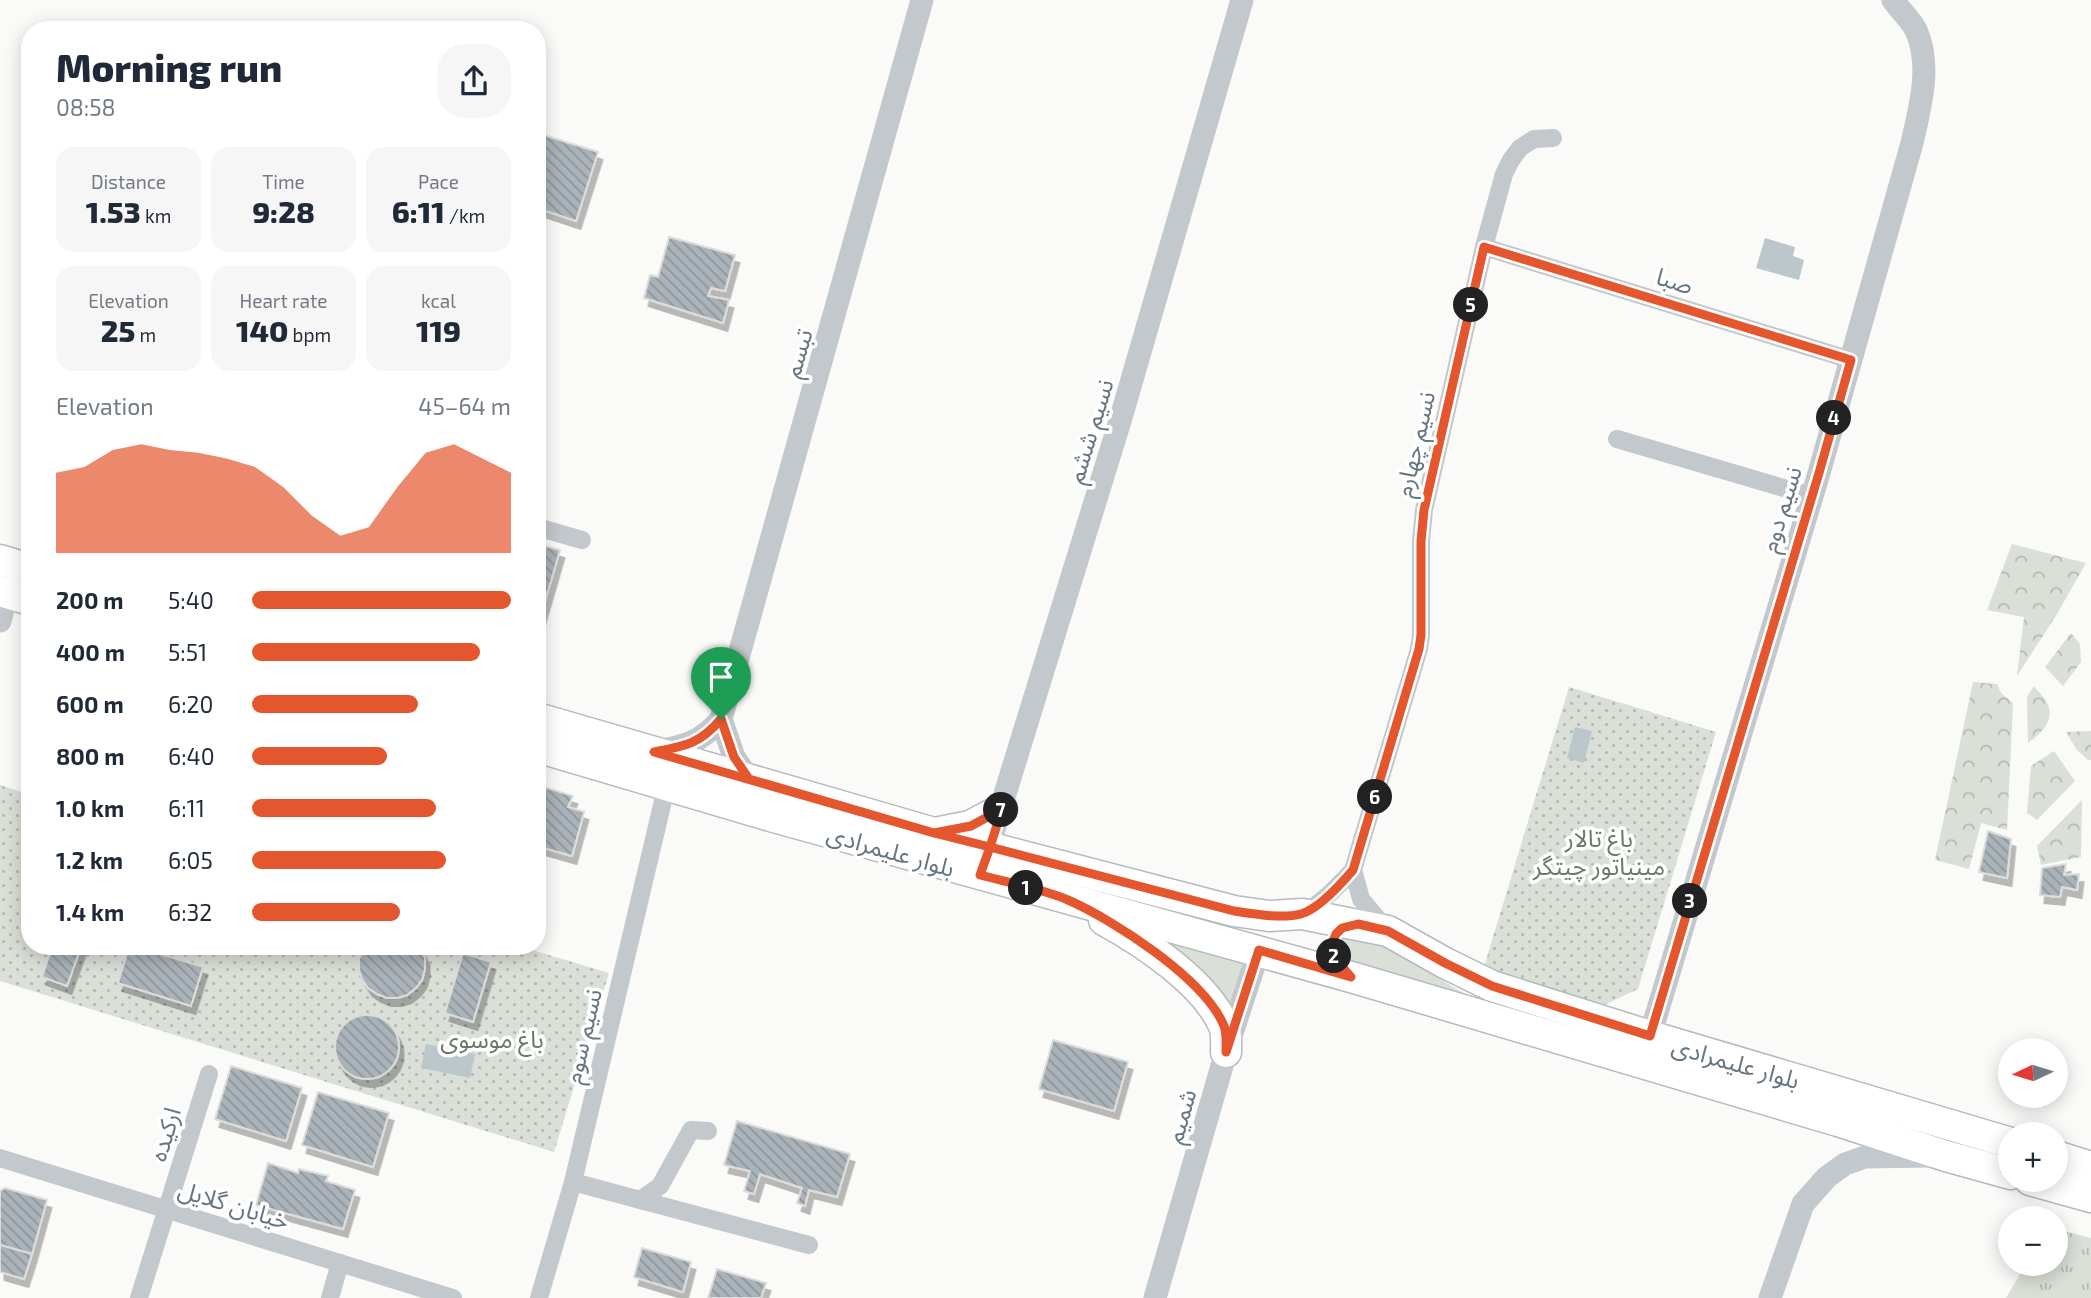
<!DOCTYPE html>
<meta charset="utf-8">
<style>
:root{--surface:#fff;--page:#f6f6f7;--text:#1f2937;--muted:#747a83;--accent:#e4572e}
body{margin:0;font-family:"Exo 2","Noto Sans Arabic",sans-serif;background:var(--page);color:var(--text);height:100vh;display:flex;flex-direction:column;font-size:26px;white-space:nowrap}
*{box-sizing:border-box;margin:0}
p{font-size:23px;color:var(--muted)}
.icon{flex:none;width:38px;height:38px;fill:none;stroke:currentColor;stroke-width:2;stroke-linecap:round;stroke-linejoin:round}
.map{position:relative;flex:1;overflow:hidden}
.sheet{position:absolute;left:21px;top:21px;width:525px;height:934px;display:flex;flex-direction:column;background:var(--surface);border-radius:28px;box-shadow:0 4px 18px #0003}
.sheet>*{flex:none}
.needle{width:46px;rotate:266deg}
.tools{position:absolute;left:1998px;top:1038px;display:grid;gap:14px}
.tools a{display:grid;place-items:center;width:70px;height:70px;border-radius:50%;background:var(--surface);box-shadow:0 4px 18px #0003;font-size:35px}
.pin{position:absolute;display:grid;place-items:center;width:60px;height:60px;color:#fff;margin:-72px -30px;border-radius:50% 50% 50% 0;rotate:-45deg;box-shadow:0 0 7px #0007}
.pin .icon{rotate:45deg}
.km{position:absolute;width:35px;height:35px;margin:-18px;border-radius:50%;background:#222;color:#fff;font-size:19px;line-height:35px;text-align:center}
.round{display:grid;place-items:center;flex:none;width:74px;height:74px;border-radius:28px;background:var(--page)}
.overview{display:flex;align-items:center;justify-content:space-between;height:119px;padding:0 35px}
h1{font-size:38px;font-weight:800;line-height:52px}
.metrics{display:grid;grid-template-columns:repeat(3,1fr);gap:10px;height:119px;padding:7px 35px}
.metrics div{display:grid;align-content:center;border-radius:18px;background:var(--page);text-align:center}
.metrics b{font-size:30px;font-weight:800}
.metrics small{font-size:19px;font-weight:400}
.metrics p{font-size:19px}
.chart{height:196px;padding:14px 35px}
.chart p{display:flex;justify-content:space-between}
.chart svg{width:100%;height:126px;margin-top:7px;fill:var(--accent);opacity:.7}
ul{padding:0 35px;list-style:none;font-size:23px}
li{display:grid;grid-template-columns:112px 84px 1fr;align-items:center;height:52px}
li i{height:18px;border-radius:9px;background:var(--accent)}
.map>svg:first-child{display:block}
.grass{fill:#dadfd7}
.forest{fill:url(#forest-crowns)}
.park{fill:url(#park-tufts)}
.garden{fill:url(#garden-dots)}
.water{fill:#bbc7cb}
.building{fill:url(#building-back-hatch);stroke:#dcdcda;stroke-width:2;filter:url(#shadow)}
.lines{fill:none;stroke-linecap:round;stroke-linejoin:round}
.primary-casing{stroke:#b5babe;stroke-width:33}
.minor{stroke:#c3c8cc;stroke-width:18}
.tertiary{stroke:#c3c8cc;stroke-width:23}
.primary{stroke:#fff;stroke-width:30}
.route-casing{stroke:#fff;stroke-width:14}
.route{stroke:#e4572e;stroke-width:9}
.labels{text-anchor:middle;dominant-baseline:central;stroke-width:7;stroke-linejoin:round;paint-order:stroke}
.street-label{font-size:24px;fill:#657683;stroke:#fff}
.park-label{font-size:24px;fill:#687a64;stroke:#fff}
</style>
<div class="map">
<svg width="2091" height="1298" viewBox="0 0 2091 1298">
<defs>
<pattern id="forest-crowns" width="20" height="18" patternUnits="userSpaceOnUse" patternTransform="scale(1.75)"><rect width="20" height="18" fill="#dadfd7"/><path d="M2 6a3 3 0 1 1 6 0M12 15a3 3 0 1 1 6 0" fill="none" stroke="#b4b9b4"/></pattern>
<pattern id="park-tufts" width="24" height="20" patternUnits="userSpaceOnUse" patternTransform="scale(1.75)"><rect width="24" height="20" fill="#dadfd7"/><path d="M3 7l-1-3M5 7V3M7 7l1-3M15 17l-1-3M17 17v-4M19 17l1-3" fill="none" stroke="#b4b9b4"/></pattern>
<pattern id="garden-dots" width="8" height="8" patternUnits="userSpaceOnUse" patternTransform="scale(1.75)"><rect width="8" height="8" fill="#dadfd7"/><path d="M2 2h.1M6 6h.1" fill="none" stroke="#b4b9b4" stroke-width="1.8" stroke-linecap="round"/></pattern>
<pattern id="building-back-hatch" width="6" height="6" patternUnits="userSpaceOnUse" patternTransform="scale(1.75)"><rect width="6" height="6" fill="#aab3b9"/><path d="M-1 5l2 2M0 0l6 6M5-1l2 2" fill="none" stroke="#8e969c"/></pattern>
<filter id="shadow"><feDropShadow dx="4.5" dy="8" stdDeviation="0" flood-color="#0004"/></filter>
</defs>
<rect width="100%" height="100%" fill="#fafaf8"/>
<g class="grass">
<path d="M1130 926 1244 958 1230 1010Z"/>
<path d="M1373 927C1407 955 1439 981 1478 1001L1348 963 1339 953V942L1346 931Z"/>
</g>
<g class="forest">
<path d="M2012 544 2086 563 2057 614 2017 676 2024 617 1987 610Z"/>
<path d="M2071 633 2080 644 2081 662 2063 686 2045 667Z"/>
<path d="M1973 682 1997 684 2001 693 2013 703 2007 830 1981 823 1969 869 1935 860Z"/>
<path d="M2034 686C2038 692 2046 698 2048 705 2055 721 2040 734 2028 743L2027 697Z"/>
<path d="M2091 731V760H2088L2077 750 2066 732Z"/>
<path d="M2054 751 2075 781 2037 820 2027 813 2031 766Z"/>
<path d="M2082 800 2081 857 2041 865 2037 846Z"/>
</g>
<path class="park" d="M2056 1229 2091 1238V1298H2006L2026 1264H2056Z"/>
<g class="garden">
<path d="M1569 687 1716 732 1638 989 1602 1006 1483 970Z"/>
<path d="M0 785 30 795V947H522L609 973 554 1152 0 981Z"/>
</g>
<g class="water">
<path d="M1765 238 1795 247 1793 256 1804 260 1799 280 1756 268Z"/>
<path d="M1575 727 1592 731 1584 763 1567 758Z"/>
<path d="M426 1044 475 1054 470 1078 421 1068Z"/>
</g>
<g class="building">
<path d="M537 133 598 152 576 221 537 208Z"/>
<path d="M669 237 735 255 725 291 711 288 708 296 729 300 723 323 644 298 650 275 658 277Z"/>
<path d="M537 544 560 550 537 629Z"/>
<path d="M537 785 573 796 568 807 584 812 572 856 537 846Z"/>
<path d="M1988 831 2011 839 2007 878 1979 872Z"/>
<path d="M2066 864 2064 875 2079 874 2077 890 2062 887 2060 897 2040 895 2042 868Z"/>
<path d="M52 947H81L67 986 42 977Z"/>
<path d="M129 947H137L203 967 191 1006 118 983Z"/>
<path d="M364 947H420L425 958V969L422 980 416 988 407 995 397 998H387L377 994 368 988 362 979 359 969V959Z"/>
<path d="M463 953 491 962 473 1022 445 1013Z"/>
<circle cx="367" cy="1047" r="32"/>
<path d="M1053 1040 1128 1062 1114 1111 1039 1089Z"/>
<path d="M231 1066 302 1088 286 1141 215 1119Z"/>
<path d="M318 1092 389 1113 373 1167 302 1145Z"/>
<path d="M737 1121 850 1154 837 1197 809 1190 805 1206 797 1203 802 1188 760 1174 754 1194 744 1191 750 1171 724 1165Z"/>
<path d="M268 1163 298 1173 299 1169 328 1176 326 1181 355 1190 343 1229 256 1205Z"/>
<path d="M5 1188 47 1200 32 1254 0 1245V1191Z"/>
<path d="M0 1245 32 1254 24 1279 0 1272Z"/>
<path d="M642 1248 691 1262 683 1292 634 1277Z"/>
<path d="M717 1269 766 1283 761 1298H708Z"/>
</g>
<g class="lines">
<defs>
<g id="primary">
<path d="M0 560 30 569"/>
<path d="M0 591 30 600"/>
<path d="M537 718 934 833 1234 911 1269 916 1302 914 1388 931 1445 963 1492 986 1650 1036 2011 1143"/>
<path d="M537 747 774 817 1351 977 1838 1121 1946 1156 2011 1174"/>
<path d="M940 832 970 826 1002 809"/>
<path d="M1104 920C1144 942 1206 983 1224 1026 1227 1033 1226 1044 1226 1052"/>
<path d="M2056 1156 2091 1167"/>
<path d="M2030 1180 2091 1197"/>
</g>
</defs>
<use href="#primary" class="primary-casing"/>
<g class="minor">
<path d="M1484 247 1851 360"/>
<path d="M1617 439 1811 496"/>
<path d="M537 527 582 540"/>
<path d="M1353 870 1361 899 1387 930"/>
<path d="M1302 914C1322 903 1337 887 1353 870L1419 649 1421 635V541L1424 510 1484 247 1504 174 1511 160 1520 148 1534 139 1553 138"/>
<path d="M0 1158 453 1298"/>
<path d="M573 1182 809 1245"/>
<path d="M640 1200 660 1186 691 1130 708 1131"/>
<path d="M139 1298 209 1074"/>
<path d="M330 1298 340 1263"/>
<path d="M539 1298 573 1182 667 784"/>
</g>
<g class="tertiary">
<path d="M0 621 7 594"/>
<path d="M721 719 734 757 749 779"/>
<path d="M657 751C686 746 701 742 721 719L922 0"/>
<path d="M984 862 1120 421 1242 0"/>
<path d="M1650 1036 1819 473 1912 143C1920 107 1932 66 1916 30 1911 20 1900 10 1893 0"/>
<path d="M1155 1298 1226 1052 1259 950"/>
<path d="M1770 1298 1803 1204 1827 1177 1845 1164 1865 1157 1928 1156"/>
</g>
<use href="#primary" class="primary"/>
</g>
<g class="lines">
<defs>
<path id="route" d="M721 719C700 744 685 746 654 752L934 833 990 847 980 875C1007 882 1042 889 1068 900 1114 920 1205 979 1224 1026 1227 1033 1226 1044 1226 1052L1259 950 1351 977 1335 959 1332 951V943L1336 934 1342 928 1358 924 1388 931 1445 963 1492 986 1650 1036 1819 473 1851 360 1484 247 1424 510 1421 541V635L1419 649 1353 870C1341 884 1319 909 1301 914 1282 919 1254 914 1234 911L990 847 1002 809 971 826 934 833 749 779 734 757 721 719"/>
</defs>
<use href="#route" class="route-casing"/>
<use href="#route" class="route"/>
</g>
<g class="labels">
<g class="street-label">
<text transform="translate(1675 280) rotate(17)">صبا</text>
<text transform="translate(797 353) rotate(-74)">تبسم</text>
<text transform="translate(1089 431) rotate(-73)">نسیم ششم</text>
<text transform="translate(1414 444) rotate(-77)">نسیم چهارم</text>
<text transform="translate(1780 509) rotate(-73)">نسیم دوم</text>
<text transform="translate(891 850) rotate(16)">بلوار علیمرادی</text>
<text transform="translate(582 1036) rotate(-77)">نسیم سوم</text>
<text transform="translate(1736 1062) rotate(16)">بلوار علیمرادی</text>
<text transform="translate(1180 1116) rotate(-74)">شمیم</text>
<text transform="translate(164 1134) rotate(-73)">ارکیده</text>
<text transform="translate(234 1204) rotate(17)">خیابان گلایل</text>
</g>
<g class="park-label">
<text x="1599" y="837">باغ تالار<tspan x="1599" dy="28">مینیاتور چیتگر</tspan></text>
<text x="492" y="1038">باغ موسوی</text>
</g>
</g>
</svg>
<div class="tools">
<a><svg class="needle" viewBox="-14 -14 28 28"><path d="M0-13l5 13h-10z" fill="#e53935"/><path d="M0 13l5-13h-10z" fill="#747a83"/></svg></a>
<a>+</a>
<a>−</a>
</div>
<div class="pin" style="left:721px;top:719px;background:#1e9e55"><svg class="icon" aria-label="arrive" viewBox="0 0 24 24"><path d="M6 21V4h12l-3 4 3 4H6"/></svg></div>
<b class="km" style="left:1026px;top:888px">1</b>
<b class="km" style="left:1334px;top:956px">2</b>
<b class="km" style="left:1690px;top:901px">3</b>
<b class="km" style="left:1834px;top:418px">4</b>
<b class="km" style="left:1471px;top:305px">5</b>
<b class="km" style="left:1375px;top:797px">6</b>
<b class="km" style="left:1001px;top:810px">7</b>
<section class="sheet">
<div class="overview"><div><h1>Morning run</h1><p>08:58</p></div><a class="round"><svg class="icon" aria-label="share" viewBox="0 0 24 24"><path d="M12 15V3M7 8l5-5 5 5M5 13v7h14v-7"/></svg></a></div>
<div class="metrics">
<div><p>Distance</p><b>1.53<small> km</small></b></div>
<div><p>Time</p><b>9:28</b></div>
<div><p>Pace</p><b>6:11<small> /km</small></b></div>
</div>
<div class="metrics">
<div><p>Elevation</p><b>25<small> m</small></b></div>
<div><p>Heart rate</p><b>140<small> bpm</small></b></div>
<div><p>kcal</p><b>119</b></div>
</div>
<div class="chart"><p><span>Elevation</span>45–64 m</p>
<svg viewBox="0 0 160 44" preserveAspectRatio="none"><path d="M0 44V16L10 14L20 8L30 6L40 8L50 9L60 11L70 14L80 21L90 31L100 38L110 35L120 21L130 9L140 6L150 11L160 16V44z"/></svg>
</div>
<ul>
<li><b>200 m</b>5:40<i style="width:100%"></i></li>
<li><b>400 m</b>5:51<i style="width:88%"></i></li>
<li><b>600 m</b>6:20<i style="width:64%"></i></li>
<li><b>800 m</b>6:40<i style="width:52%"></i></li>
<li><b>1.0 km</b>6:11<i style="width:71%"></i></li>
<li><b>1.2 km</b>6:05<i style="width:75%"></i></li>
<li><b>1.4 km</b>6:32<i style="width:57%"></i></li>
</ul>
</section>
</div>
